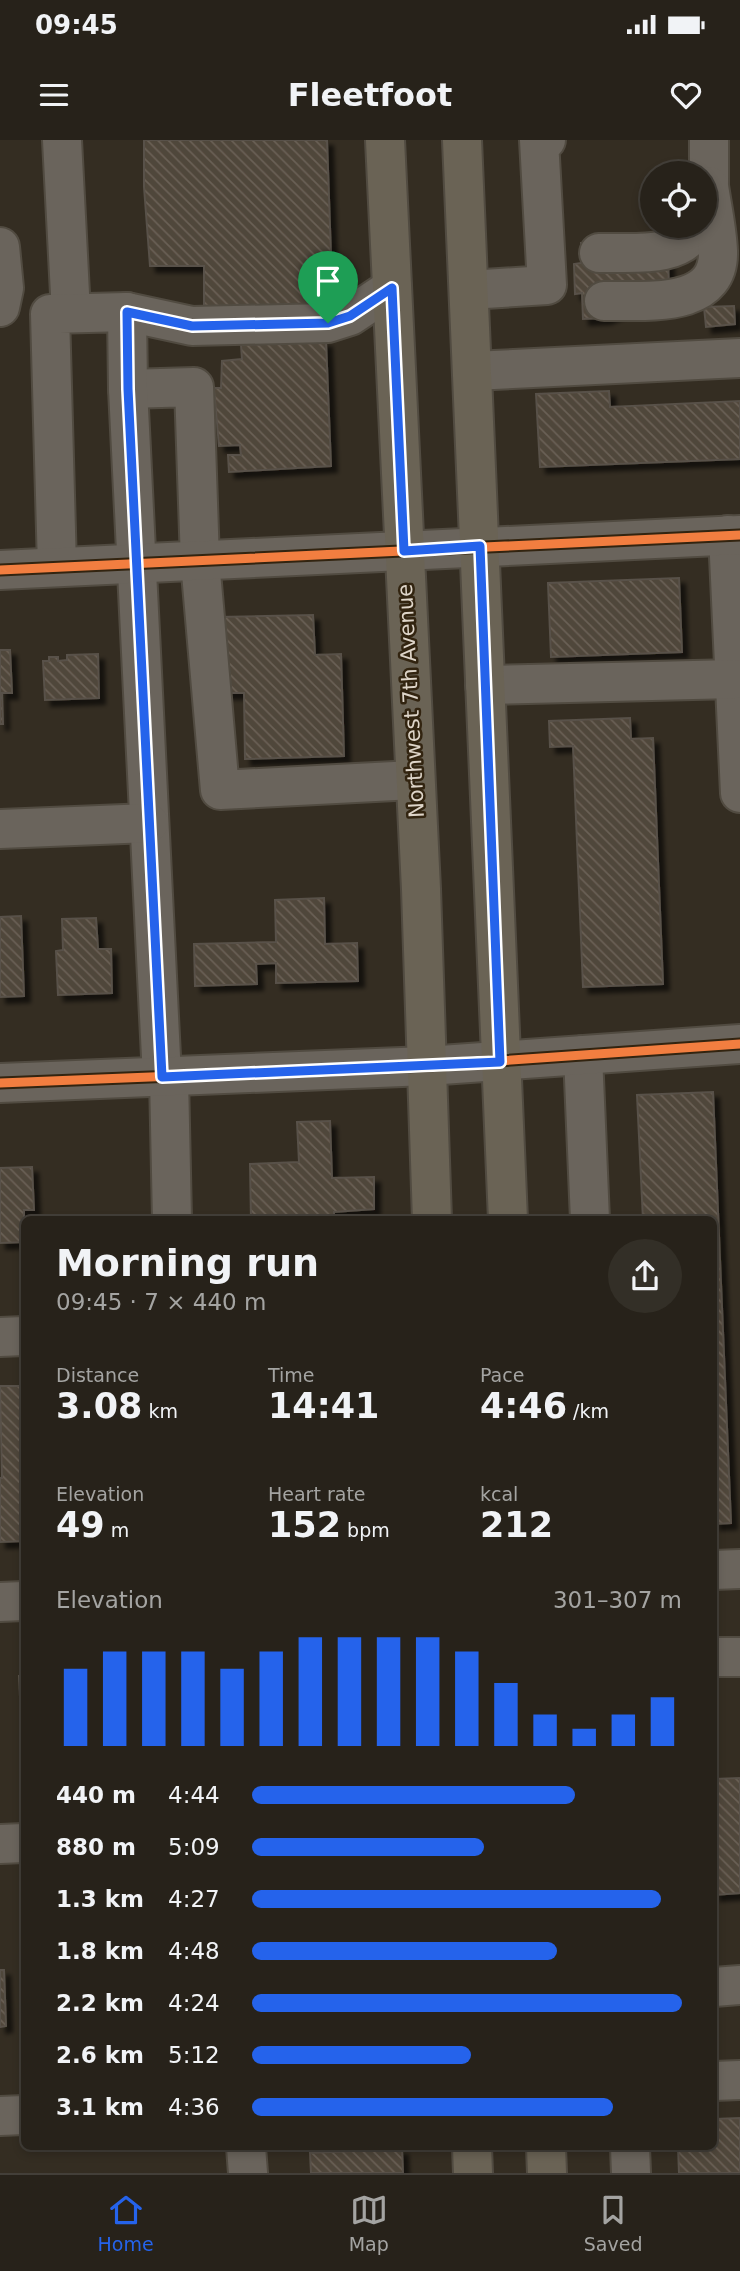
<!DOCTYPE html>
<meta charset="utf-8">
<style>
:root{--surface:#27221a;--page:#332f27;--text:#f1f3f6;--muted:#a4a4a2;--line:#433f39;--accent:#2563eb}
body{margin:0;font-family:"DejaVu Sans",sans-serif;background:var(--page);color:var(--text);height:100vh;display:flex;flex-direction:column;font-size:26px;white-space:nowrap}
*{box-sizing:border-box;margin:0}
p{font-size:23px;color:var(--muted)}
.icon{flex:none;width:38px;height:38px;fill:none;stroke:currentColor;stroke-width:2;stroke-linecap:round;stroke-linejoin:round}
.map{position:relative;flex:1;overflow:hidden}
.side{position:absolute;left:21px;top:1076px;width:696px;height:934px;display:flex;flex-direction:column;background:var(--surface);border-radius:10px;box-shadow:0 4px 10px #0003,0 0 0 2px var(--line)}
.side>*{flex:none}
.fabs{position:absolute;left:640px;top:21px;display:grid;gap:14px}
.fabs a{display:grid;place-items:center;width:77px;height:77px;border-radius:50%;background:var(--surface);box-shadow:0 4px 10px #0003,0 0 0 2px var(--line);font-size:35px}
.pin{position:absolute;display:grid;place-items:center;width:60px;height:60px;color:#fff;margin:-72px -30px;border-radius:50% 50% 50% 0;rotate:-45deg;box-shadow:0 0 7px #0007}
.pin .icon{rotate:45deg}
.round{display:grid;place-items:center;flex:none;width:74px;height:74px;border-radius:37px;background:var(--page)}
.summary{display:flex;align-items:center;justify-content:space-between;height:119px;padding:0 35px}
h1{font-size:38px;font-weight:800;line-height:52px}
.metrics{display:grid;grid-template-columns:repeat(3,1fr);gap:10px;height:119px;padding:7px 35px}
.metrics div{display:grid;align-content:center}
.metrics b{font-size:35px;font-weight:800}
.metrics small{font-size:19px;font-weight:400}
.metrics p{font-size:19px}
.chart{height:196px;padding:14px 35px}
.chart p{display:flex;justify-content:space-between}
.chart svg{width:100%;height:126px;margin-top:7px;stroke:var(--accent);stroke-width:6}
ul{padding:0 35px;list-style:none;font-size:23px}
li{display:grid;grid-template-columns:112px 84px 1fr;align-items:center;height:52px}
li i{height:18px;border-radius:9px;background:var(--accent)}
.status{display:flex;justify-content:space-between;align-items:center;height:49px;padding:0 35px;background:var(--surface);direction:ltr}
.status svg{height:19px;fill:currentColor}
header{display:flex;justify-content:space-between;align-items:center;height:91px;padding:0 35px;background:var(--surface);font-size:32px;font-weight:800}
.menu{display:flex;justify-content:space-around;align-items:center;height:98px;border-top:2px solid var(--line);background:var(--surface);font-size:19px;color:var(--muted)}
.menu a{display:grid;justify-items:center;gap:4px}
.menu .current{color:var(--accent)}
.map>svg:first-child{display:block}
.building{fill:url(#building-back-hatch);stroke:#585148;stroke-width:2;filter:url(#shadow)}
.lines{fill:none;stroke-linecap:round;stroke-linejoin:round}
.minor-casing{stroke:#514b41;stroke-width:42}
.major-casing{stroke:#514b41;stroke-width:42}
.minor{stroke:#6a645c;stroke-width:38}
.major{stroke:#6a6355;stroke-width:38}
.cycleway-casing{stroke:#322410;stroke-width:13}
.cycleway{stroke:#f27e40;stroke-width:9}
.route-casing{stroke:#fff;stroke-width:14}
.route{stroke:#2563eb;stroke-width:9}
.labels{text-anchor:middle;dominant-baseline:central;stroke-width:5;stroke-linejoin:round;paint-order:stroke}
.street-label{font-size:21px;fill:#ded5c9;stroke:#322410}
</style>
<div class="status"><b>09:45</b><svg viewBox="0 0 49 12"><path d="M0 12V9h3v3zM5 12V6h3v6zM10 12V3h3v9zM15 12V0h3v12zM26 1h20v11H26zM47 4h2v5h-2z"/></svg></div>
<header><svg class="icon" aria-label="menu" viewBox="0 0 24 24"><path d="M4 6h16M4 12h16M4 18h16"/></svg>Fleetfoot<svg class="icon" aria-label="heart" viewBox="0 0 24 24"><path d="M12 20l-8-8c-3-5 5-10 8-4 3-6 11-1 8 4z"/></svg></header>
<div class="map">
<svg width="740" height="2033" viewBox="0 0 740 2033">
<defs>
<pattern id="building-back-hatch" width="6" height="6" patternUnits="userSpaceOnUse" patternTransform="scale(1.75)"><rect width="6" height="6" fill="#50463a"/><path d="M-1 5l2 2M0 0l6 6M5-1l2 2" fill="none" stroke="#696055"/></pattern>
<filter id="shadow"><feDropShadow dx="6" dy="6" stdDeviation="2" flood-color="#0009"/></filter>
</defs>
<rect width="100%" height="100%" fill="#342d22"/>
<g class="building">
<path d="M144 0H327L333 174 204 182V126H150L144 47Z"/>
<path d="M581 103H599L668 122 669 149 605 178 583 179 582 153 575 154 574 124 581 123Z"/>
<path d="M734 166 735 184 706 187 704 167Z"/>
<path d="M326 201 331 326 229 332 228 315H241L240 305 219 306 214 248H221L222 221 242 219 241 205Z"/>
<path d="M609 251 610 267 740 261V319L540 327 536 254Z"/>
<path d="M679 438 682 512 551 517 548 443Z"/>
<path d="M313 475 315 515 341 514 344 616 245 619 244 553H224L219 477Z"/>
<path d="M0 510H10L12 553H2L3 584H0Z"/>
<path d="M98 514 99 558 45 560 43 521H49V517H58V521L67 520V515Z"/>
<path d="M630 578 631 599 653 598 663 844 583 847 573 606 550 607 549 581Z"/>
<path d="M324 758 325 804 357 803 358 841 276 843V823L256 824 257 844 195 846 194 804 276 802 275 760Z"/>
<path d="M21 776 24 856 0 857V777Z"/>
<path d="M96 778 98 809H111L112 853 58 855 56 811 63 810 62 779Z"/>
<path d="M713 952 731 1383 714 1384V1080H643L637 955Z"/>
<path d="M330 981 332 1038 374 1037V1069L334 1072V1080H251L250 1024 299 1022 297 982Z"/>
<path d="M32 1027 34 1070H24V1102L0 1103V1028Z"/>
<path d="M0 1246H24V1401L0 1402V1338H2Z"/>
<path d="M19 1536H24V1578H21Z"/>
<path d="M740 1638V1753L714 1755V1639Z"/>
<path d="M0 1830H4L6 1886 0 1887Z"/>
<path d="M740 1978V2033H679L678 2007H714V1979Z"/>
<path d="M402 2009 403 2033H311L310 2013Z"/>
</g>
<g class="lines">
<defs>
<g id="minor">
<path d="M62 0 71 173"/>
<path d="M705 57 709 46V0"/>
<path d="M0 107 4 148 0 167"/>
<path d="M599 113C628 112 684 120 696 86"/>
<path d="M469 150 547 145 539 0H546"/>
<path d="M604 161C644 160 720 170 718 111 717 89 712 67 709 46"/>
<path d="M127 172 192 186 328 183 350 176 392 148"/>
<path d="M472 231 740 218"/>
<path d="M128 249 194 247 200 421 220 650 414 640"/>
<path d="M728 395 740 653"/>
<path d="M57 427 50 174 127 172 128 249 162 937"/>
<path d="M0 430 740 395"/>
<path d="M485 545 735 539"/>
<path d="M0 689 149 683"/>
<path d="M583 915 590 1080"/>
<path d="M169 937 172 1080"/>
<path d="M0 943 427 926 740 904"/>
<path d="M0 1197 24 1196"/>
<path d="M714 1430 740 1429"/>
<path d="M0 1462 24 1461"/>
<path d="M714 1517H740"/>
<path d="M0 1704 24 1703"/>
<path d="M714 1847 740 1845"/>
<path d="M714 1941 740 1940"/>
<path d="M0 1976 24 1975"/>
<path d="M246 2007 248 2033"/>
<path d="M630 2007 631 2033"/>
</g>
<g id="major">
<path d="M385 0 421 749 432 1080"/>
<path d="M462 0 508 1080"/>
<path d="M472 2007 473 2033"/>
<path d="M546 2007 547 2033"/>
</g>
</defs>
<use href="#minor" class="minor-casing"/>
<use href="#major" class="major-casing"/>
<use href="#minor" class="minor"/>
<use href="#major" class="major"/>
<defs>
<g id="cycleway">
<path d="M0 430 740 395"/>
<path d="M0 943 427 926 740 904"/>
</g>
</defs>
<use href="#cycleway" class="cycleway-casing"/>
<use href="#cycleway" class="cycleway"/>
</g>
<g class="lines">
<defs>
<path id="route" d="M392 148 404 411 480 406 500 922 162 937 128 249 127 172 192 186 328 183 350 176Z"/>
</defs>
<use href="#route" class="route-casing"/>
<use href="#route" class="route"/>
</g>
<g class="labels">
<g class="street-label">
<text transform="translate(411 561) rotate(-93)">Northwest 7th Avenue</text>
</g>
</g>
</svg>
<div class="fabs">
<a><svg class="icon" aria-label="locate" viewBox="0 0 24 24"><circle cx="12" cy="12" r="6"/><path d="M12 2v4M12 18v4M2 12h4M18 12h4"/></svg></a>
</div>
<div class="pin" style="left:328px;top:183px;background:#1e9e55"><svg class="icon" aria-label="arrive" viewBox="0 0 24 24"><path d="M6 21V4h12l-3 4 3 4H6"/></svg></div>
<section class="side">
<div class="summary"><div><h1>Morning run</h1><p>09:45 · 7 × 440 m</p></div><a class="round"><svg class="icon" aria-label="share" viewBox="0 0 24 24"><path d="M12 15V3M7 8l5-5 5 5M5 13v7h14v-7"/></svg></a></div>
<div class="metrics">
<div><p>Distance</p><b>3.08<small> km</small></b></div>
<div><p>Time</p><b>14:41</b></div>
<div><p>Pace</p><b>4:46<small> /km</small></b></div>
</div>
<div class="metrics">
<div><p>Elevation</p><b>49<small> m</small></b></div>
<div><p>Heart rate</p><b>152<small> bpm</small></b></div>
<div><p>kcal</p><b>212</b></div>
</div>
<div class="chart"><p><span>Elevation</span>301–307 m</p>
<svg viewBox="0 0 160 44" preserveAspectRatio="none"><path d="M5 44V17M15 44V11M25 44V11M35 44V11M45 44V17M55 44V11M65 44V6M75 44V6M85 44V6M95 44V6M105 44V11M115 44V22M125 44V33M135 44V38M145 44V33M155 44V27"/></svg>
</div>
<ul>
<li><b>440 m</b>4:44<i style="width:75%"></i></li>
<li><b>880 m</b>5:09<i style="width:54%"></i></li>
<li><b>1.3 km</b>4:27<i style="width:95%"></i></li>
<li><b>1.8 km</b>4:48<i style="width:71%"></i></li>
<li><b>2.2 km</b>4:24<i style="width:100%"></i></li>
<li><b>2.6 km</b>5:12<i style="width:51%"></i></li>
<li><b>3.1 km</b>4:36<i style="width:84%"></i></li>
</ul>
</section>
</div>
<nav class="menu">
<a class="current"><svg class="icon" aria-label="home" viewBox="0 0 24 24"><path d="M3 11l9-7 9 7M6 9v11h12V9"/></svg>Home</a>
<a><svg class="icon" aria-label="map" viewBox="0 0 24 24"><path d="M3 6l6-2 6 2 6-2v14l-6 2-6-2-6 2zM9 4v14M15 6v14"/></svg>Map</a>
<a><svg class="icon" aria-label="saved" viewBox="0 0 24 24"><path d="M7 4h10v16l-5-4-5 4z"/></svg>Saved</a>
</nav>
